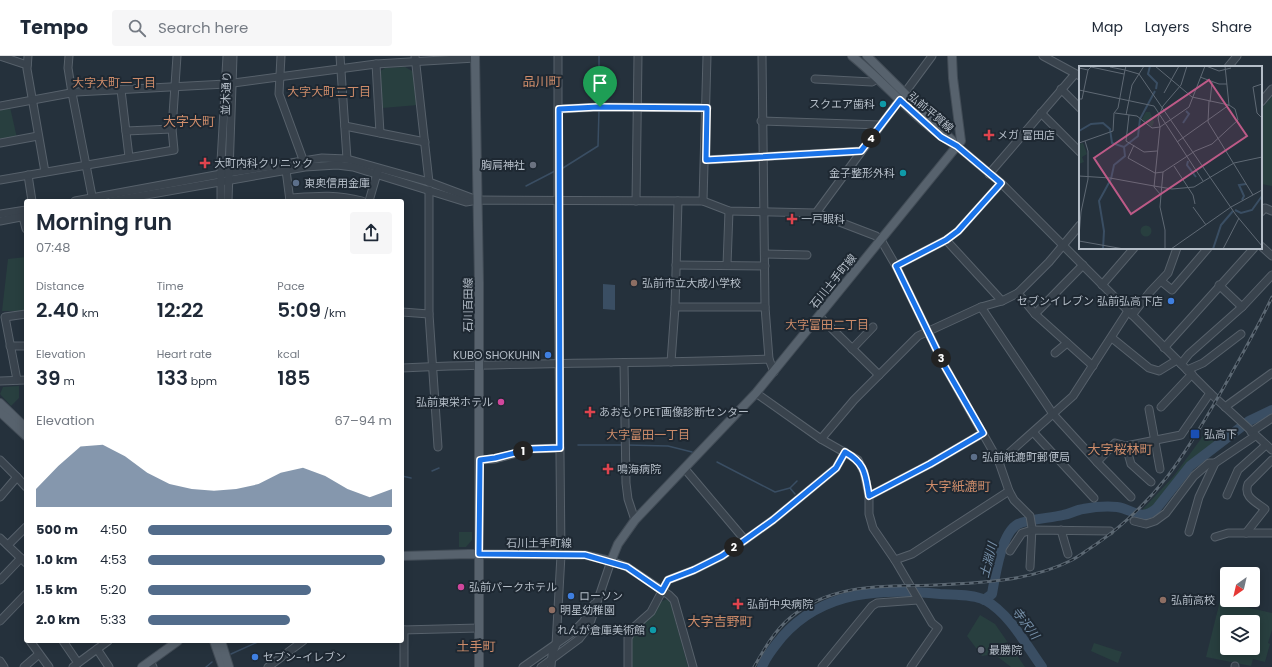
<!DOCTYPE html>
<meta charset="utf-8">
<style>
:root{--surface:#fff;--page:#f6f6f7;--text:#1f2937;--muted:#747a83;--line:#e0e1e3;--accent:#526c8b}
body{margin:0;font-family:Poppins,"Noto Sans JP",sans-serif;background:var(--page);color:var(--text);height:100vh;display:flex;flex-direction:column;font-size:15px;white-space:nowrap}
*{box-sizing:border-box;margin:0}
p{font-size:13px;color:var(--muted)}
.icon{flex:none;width:22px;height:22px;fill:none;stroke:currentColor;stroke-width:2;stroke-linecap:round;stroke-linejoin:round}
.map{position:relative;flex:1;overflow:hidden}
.side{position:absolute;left:24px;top:143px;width:380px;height:444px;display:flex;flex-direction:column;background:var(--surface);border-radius:4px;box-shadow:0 2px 10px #0003}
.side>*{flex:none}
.needle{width:26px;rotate:214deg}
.buttons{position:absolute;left:1220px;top:511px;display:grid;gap:8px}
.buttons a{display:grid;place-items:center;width:40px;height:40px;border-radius:4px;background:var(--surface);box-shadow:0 2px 10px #0003;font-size:20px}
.pin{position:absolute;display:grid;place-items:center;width:34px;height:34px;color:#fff;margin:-41px -17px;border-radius:50% 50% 50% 0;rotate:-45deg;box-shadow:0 0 4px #0007}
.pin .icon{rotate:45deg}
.km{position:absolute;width:20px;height:20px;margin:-10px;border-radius:50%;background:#222;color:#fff;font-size:11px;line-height:20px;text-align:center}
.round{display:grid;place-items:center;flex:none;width:42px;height:42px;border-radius:4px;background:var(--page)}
.head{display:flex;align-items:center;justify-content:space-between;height:68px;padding:0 12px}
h1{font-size:22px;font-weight:600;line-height:30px}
.figures{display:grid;grid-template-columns:repeat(3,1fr);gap:6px;height:68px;padding:4px 12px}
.figures div{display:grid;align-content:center}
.figures b{font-size:20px;font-weight:600}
.figures small{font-size:11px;font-weight:400}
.figures p{font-size:11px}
.chart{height:112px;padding:8px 12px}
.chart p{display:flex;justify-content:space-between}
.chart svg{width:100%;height:72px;margin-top:4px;fill:var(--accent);opacity:.7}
ul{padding:0 12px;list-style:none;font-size:13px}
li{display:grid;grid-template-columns:64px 48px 1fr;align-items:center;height:30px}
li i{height:10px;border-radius:5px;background:var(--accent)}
header{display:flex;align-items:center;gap:24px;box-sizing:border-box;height:56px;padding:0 20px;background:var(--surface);border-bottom:1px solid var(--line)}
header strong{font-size:19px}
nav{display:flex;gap:22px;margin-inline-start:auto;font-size:14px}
.search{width:280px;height:36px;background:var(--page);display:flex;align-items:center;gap:10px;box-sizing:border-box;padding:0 14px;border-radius:4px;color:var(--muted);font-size:15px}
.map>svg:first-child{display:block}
.green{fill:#283f3f;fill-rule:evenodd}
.water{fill:#3a4e63}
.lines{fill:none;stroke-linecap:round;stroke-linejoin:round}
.stream{stroke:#3a4e63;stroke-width:1.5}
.river{stroke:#3a4e63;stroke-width:10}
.minor-casing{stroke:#57616b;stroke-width:9}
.major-casing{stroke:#424c56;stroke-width:10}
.minor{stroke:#39434d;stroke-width:7}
.major{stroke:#57626d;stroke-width:8}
.rail-casing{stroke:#5c6873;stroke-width:3}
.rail{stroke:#1e2832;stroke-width:1.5;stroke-dasharray:4.5;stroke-linecap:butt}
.route-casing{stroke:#fff;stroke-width:8}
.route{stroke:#1a73e8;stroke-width:5}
.culture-dot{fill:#0f9aa8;stroke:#1e2832;stroke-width:1.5}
.health-dot{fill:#e0444e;stroke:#1e2832;stroke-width:1.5}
.worship-dot{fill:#6b7280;stroke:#1e2832;stroke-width:1.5}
.service-dot{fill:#5c6f8a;stroke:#1e2832;stroke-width:1.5}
.education-dot{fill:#8d6e63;stroke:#1e2832;stroke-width:1.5}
.shop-dot{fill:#3f7fe0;stroke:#1e2832;stroke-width:1.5}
.hotel-dot{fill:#d1479c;stroke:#1e2832;stroke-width:1.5}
.transit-dot{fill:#1a4fb4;stroke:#1e2832;stroke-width:1.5}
.labels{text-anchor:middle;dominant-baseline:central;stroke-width:4;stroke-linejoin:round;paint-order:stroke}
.street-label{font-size:11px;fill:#b5bec8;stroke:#1e2832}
.poi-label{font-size:11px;fill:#b5bec8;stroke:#1e2832;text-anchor:start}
.neighbourhood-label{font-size:12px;fill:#ce8c6a;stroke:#1e2832}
.water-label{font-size:12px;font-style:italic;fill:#7791aa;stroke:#1e2832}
.quarter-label{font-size:13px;fill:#ce8c6a;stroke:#1e2832}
.inset-river{fill:none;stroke:#3a4e63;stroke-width:2}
.inset-road{fill:none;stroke:#5f6974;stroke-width:1}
.view{fill:#bd5a87;fill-opacity:0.15;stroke:#bd5a87;stroke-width:2}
.inset-edge{fill:none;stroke:#b5bec8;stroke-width:2}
</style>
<header>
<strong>Tempo</strong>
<div class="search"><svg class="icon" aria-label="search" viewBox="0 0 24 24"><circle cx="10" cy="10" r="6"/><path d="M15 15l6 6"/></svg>Search here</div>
<nav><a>Map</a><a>Layers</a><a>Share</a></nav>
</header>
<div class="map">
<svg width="1272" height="611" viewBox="0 0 1272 611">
<rect width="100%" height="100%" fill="#25313c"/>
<g class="green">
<path d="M405 11 414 16 418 49 382 52 379 16 385 12Z"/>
<path d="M1272 40V130L1261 128V53Z"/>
<path d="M10 51 17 82 0 84V53Z"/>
<path d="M26 201V255H2L8 203Z"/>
<path d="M19 330V342L11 350 0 338 3 331Z"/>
<path d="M1213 374 1220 377C1212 391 1198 399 1187 410 1173 425 1163 445 1145 455L1142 454 1173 421 1206 376Z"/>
<path d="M459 476H472V484L466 491H459Z"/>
<path d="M667 543 670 545 688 611H629L632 581 660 546Z"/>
<path d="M1220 545 1272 557V574L1268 587 1270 588 1265 606 1253 603 1251 610 1206 601ZM1227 566H1253V592H1227Z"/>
<path d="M980 559 995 568 1025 611H1011L994 598 982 600 967 580Z"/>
<path d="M1094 587 1122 596 1118 607 1091 595Z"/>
</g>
<path class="water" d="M603 228 615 229V254L603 253Z"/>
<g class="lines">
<g class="stream">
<path d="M599 0V48"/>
<path d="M563 112 598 90 599 54"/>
<path d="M526 130 555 115"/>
<path d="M578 389H624"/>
<path d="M627 389 668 390 692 396"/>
<path d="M717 406 775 436 790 432 797 425"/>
<path d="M432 415 439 412"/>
<path d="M402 420 411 422"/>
<path d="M790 432 795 438"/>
<path d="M231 598 260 585"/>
<path d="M206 611 212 606"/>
</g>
<g class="river">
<path d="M984 544 992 538C995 521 1001 477 1018 468 1029 463 1051 462 1063 459 1070 458 1076 454 1083 453 1094 451 1106 450 1117 451 1133 453 1140 466 1156 453L1190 410 1249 365 1272 354"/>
<path d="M762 611C766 600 775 590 782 581 823 534 883 532 940 538 954 539 973 538 985 544 1010 558 1026 589 1042 611"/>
</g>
<defs>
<g id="minor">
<path d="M0 0 27 9"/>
<path d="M28 0 27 13 45 116"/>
<path d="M69 0 68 12 72 37 93 145"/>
<path d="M281 0 279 38 305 109"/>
<path d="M340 0 347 103"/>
<path d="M415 0 429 126"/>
<path d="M762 0 765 251 769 303 774 316"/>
<path d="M1043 0 1080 20"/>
<path d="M376 8 380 77"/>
<path d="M1228 11 1237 0"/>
<path d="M815 23 872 26 877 23"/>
<path d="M1061 33 1080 52"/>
<path d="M121 34 129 101"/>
<path d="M1261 46 1272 33"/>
<path d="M0 50 76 36 226 28 376 8 475 2"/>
<path d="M559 53 600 51 707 52"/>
<path d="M1041 57 1080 96"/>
<path d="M761 65 881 69"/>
<path d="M345 70 425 86"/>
<path d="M126 75 172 73"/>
<path d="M0 87 38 80"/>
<path d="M957 90 1001 127 1210 337 1272 394"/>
<path d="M706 104 861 95"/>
<path d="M286 114 290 145"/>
<path d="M989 118 1075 18"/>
<path d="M28 119 32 145"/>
<path d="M0 124 174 94 172 73 177 0"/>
<path d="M429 134V258L438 391"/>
<path d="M290 142C317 140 336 138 362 145"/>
<path d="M75 145 221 118 322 102 347 103 429 126 477 144"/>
<path d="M112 145 305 111 337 109 353 111 466 146 478 144 703 145 729 155 816 157 876 180 881 184 896 210 944 309 999 406 1009 435 1014 444 1030 460 1032 472 1030 511"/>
<path d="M221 145V106L227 0"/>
<path d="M228 145 233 0"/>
<path d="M369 145 378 114"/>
<path d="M636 145 638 0"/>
<path d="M703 145 707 0"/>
<path d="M1261 156 1265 152 1272 155"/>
<path d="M816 157 932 0"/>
<path d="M0 158 26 154"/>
<path d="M23 161 26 173"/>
<path d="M0 165 26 160"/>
<path d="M946 184 1002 245"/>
<path d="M1261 190 1272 200"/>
<path d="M765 198 807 199"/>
<path d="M676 209 765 210"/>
<path d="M727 209 729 155"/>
<path d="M896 210 946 184 958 175 1001 127"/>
<path d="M1161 225 1172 234 1208 192"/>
<path d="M1102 229 1134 192"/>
<path d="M1018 237 1035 258 1093 310"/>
<path d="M675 251H765"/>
<path d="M981 251 1053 358 1097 406 1115 387 1126 390 1181 379 1210 337"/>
<path d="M1242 251 1272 219"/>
<path d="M402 256 429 258"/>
<path d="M1035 258 1083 209"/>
<path d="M1132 259 1150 236 1168 217 1177 192"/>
<path d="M819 260 879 319"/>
<path d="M1112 282 1149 312 1159 315 1177 304"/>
<path d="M10 290H26"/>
<path d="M1164 292 1254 192"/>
<path d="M852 293 873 271"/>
<path d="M1055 297 1067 287"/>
<path d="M671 306 675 251 678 145"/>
<path d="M624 308 626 427 628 443 635 464"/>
<path d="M1181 308 1189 298 1242 251 1219 229"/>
<path d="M402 312C524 306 646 308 769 303"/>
<path d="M1187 314 1203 307 1241 278"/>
<path d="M17 324 5 261 26 258"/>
<path d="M0 325 26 324"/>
<path d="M756 337 821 383 858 404 864 416 869 440V458L873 472 895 504 932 567 938 572 911 611"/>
<path d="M1161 351 1192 318"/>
<path d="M1225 351 1272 317"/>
<path d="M1149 353 1160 413"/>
<path d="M1251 376 1272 362"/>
<path d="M1034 377 1094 442"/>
<path d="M821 383 854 344 918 280 981 251 1002 245 1018 237 1049 206 1080 169"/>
<path d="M1126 390 1131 408 1151 426"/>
<path d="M0 404 17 421"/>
<path d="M479 404 495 403 531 393 560 392"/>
<path d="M999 406 1073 340 1128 255"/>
<path d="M1097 406 1131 441"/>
<path d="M685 413 745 484"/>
<path d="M1227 439 1238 414 1266 389"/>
<path d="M869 440 930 408 983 377"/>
<path d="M0 441 17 421 26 431"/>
<path d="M1134 465 1146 468 1155 465 1166 457 1194 420 1209 407H1215L1255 380"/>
<path d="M1061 474 1068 498"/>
<path d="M1189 476 1199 441 1215 407"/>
<path d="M1246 477 1265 453C1256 446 1243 441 1248 428L1272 404"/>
<path d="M1215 481 1228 477H1272"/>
<path d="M0 482 26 507"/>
<path d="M8 489 26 471"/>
<path d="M1010 495 1022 477 1032 474 1110 475"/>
<path d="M895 504 912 498 1009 435"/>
<path d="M0 524 21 502"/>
<path d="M0 565 26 538"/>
<path d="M402 574 479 572"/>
<path d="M404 574V611"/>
<path d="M30 585 49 611"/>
<path d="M63 585 78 607 73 611"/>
<path d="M97 593 109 611"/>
<path d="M0 605 4 611"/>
<path d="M150 605 153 611"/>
<path d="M78 607 108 585"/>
<path d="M24 611 39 598"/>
<path d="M268 611 303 585"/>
<path d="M523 611 573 576 583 566 594 548"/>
<path d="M541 611 579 583 589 570 611 505 627 511 669 539 674 544 693 611"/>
<path d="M551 611 552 598 556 589 561 499 558 197V0"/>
<path d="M628 611V582L634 571 651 556 668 524 694 514 722 500 745 484 773 464 836 412 845 396"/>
<path d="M822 611 872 550 877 547 918 544"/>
<path d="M1235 611V610"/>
</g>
<g id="major">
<path d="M475 0 479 226V611"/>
<path d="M852 0C888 29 917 67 957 90"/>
<path d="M867 0 952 84"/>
<path d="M0 347 26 372"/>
<path d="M0 356 26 380"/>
<path d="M402 500 468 498 585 499 611 505 618 488 635 464 756 337 961 85 953 22 952 0"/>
<path d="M214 585 223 611"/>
<path d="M221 585 229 611"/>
<path d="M142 611 178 585"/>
</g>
</defs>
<use href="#minor" class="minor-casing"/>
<use href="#major" class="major-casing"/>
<use href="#minor" class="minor"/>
<use href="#major" class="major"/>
<defs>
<path id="rail" d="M754 611C764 593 775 574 791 561 833 526 885 531 936 529 982 527 1031 525 1072 504 1080 500 1087 494 1095 489 1156 447 1185 399 1221 336 1239 304 1257 273 1272 241"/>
</defs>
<use href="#rail" class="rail-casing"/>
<use href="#rail" class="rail"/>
</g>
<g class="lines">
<defs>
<path id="route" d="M900 44 941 81 957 90 1001 127 958 175 946 184 896 210 944 309 983 377 930 408 869 440C865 418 866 408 845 396L836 412 773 464 745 484 722 500 694 514 668 524 662 535 627 511 585 499 479 498 480 404 495 402 531 393 560 392 559 53 598 51 707 52 706 104 861 95Z"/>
</defs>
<use href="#route" class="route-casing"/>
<use href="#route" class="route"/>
</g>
<g class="culture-dot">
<circle cx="883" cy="48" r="4"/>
<circle cx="903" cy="117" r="4"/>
<circle cx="653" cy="574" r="4"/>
</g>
<g class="health-dot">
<path d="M987 73h4v4h4v4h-4v4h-4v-4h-4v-4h4z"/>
<path d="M203 101h4v4h4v4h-4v4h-4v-4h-4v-4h4z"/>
<path d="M790 157h4v4h4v4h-4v4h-4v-4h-4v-4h4z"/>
<path d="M588 350h4v4h4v4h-4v4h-4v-4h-4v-4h4z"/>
<path d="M606 407h4v4h4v4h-4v4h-4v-4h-4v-4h4z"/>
<path d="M736 542h4v4h4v4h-4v4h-4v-4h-4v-4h4z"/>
</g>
<g class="worship-dot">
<circle cx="533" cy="109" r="4"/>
<circle cx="981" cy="594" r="4"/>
</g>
<g class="service-dot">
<circle cx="296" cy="127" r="4"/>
<circle cx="974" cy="401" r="4"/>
</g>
<g class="education-dot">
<circle cx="634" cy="227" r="4"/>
<circle cx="1163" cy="544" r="4"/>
<circle cx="552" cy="554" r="4"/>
</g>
<g class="shop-dot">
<circle cx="1171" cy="245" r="4"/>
<circle cx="548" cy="299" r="4"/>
<circle cx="571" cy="540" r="4"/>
<circle cx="255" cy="601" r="4"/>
</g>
<g class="hotel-dot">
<circle cx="501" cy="346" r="4"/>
<circle cx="461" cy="531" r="4"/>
</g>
<rect class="transit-dot" x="1190" y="373" width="10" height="10" rx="2"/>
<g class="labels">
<g class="street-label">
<text transform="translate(226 37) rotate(-88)">並木通り</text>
<text transform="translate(931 56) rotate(40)">弘前平賀線</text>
<text transform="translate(833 225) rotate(-51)">石川土手町線</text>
<text transform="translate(468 249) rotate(-90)">石川百田線</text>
<text x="539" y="487">石川土手町線</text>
</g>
<g class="poi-label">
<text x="875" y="48" text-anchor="end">スクエア歯科</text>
<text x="997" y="79">メガ 富田店</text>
<text x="214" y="107">大町内科クリニック</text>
<text x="525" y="109" text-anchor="end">胸肩神社</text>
<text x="895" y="117" text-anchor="end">金子整形外科</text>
<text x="304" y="127">東奥信用金庫</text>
<text x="801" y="163">一戸眼科</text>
<text x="642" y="227">弘前市立大成小学校</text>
<text x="1163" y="245" text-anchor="end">セブンイレブン 弘前弘高下店</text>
<text x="540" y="299" text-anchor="end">KUBO SHOKUHIN</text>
<text x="493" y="346" text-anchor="end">弘前東栄ホテル</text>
<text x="599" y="356">あおもりPET画像診断センター</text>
<text x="1204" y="378">弘高下</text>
<text x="982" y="401">弘前紙漉町郵便局</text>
<text x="617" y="413">鳴海病院</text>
<text x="469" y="531">弘前パークホテル</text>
<text x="579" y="540">ローソン</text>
<text x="1171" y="544">弘前高校</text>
<text x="747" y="548">弘前中央病院</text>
<text x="560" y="554">明星幼稚園</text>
<text x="645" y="574" text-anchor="end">れんが倉庫美術館</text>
<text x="989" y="594">最勝院</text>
<text x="263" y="601">セブン-イレブン</text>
</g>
<g class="neighbourhood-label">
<text x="114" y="26">大字大町一丁目</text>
<text x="329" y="35">大字大町二丁目</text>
<text x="827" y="268">大字富田二丁目</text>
<text x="648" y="378">大字富田一丁目</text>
</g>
<g class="water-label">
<text transform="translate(988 504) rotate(-76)">土淵川</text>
<text transform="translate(1026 567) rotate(53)">寺沢川</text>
</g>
<g class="quarter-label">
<text x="542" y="25">品川町</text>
<text x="189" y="65">大字大町</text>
<text x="1120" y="393">大字桜林町</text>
<text x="958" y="430">大字紙漉町</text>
<text x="720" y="565">大字吉野町</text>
<text x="476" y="590">土手町</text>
</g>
</g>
<g transform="translate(1079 10)">
<rect width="183" height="183" fill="#25313c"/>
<path d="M67 46H71L75 56 73 61 63 53ZM4 77 8 88 3 91 5 96 0 98V78ZM61.5 165a5.5 5.5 0 1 1 11 0a5.5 5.5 0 1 1-11 0Z" fill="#283f3f"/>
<path class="inset-river" d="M71 0 69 8 78 17 77 23M104 57 110 48 107 45M0 65 12 58 24 57 31 63 33 77 45 81M45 81 59 70 61 53 76 25M109 95 108 99 117 111M163 134 165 130 160 119 167 118M156 144 162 147 173 144 183 130M24 183 25 165 20 135 32 113 35 99 46 90 45 81M134 183 142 159 154 145"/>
<path class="inset-road" d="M76 0 113 31 150 39 156 43M127 0 140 5 152 2M31 1 46 4 47 0M0 2 9 4 12 1 45 8M121 11 140 18H148M183 18 174 21 178 47 183 52M0 24 75 40 124 115M85 27 100 0M0 33H3L9 4M130 35 129 56 174 129M131 36 133 16M36 47 58 50 73 62 81 61 79 52 84 40 102 19 108 0M47 49 53 19 65 0M50 49 47 75 65 86 78 85M98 76 150 39 146 0M0 77 34 65 35 47 39 42 46 4 60 8 157 149 183 180M55 79 49 92 76 107 84 106 116 85 133 78 159 54 156 43M95 100 114 129 116 138M0 110 31 112 75 120M75 120 93 123 115 121 155 97 183 91M82 129 84 106M114 141 127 159M0 170 2 146 9 113V85L6 75M0 175 45 183M86 183V164L81 141 82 129 75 121 81 61 110 41 126 0M92 183 152 141 183 124M144 183 160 152"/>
<path class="view" d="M130 14 168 70 52 148 15 92Z"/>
<rect width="183" height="183" class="inset-edge"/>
</g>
</svg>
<div class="buttons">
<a><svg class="needle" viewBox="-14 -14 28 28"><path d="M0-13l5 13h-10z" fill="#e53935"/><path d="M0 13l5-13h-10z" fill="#747a83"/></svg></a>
<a><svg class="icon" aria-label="layers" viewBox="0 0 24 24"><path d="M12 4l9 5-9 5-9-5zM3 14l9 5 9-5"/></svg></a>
</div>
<div class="pin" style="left:600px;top:51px;background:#1e9e55"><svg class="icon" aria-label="arrive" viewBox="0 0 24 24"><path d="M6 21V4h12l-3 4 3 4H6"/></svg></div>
<b class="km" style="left:523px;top:395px">1</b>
<b class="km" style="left:734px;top:491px">2</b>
<b class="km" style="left:941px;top:302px">3</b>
<b class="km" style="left:871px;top:82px">4</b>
<section class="side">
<div class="head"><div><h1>Morning run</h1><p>07:48</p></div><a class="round"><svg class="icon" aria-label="share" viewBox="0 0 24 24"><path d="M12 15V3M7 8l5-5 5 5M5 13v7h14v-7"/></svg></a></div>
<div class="figures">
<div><p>Distance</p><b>2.40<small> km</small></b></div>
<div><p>Time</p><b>12:22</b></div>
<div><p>Pace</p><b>5:09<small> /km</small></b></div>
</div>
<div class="figures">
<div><p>Elevation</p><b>39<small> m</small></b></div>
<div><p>Heart rate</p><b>133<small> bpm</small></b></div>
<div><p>kcal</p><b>185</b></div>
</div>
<div class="chart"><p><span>Elevation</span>67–94 m</p>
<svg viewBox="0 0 160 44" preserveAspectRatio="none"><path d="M0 44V33L10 19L20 7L30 6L40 13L50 23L60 30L70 33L80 34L90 33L100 30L110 23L120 20L130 25L140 33L150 38L160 33V44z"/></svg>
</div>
<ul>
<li><b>500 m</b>4:50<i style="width:100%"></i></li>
<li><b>1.0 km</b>4:53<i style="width:97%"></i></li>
<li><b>1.5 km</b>5:20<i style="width:67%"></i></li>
<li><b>2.0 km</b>5:33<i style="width:58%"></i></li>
</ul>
</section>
</div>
